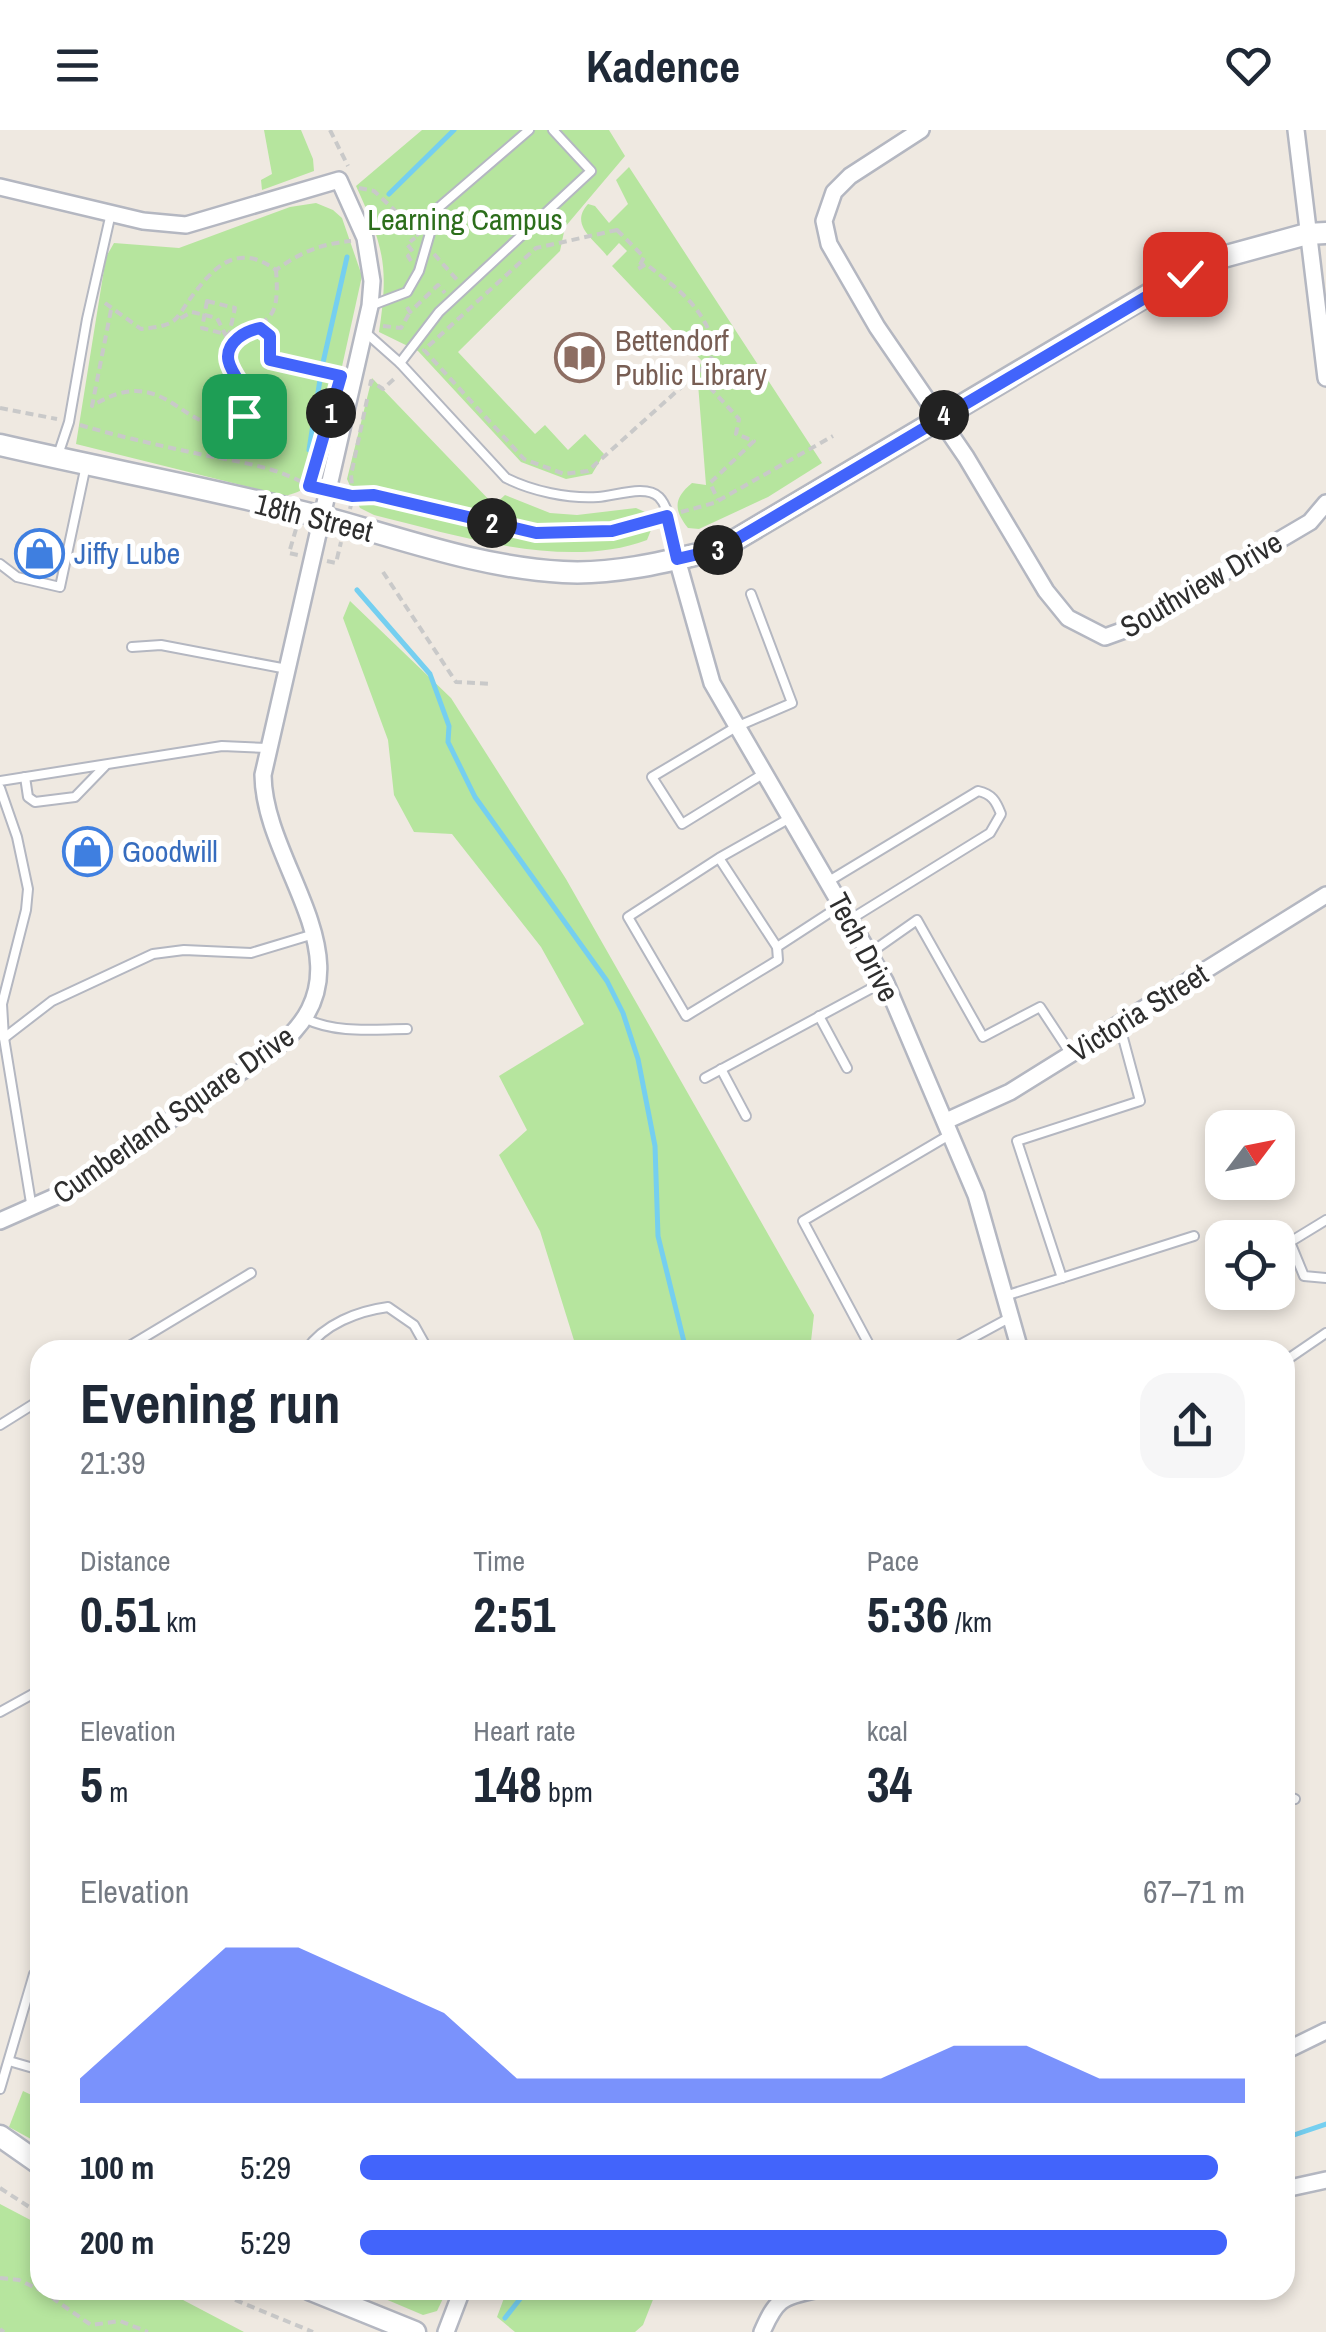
<!DOCTYPE html>
<meta charset="utf-8">
<style>
:root{--surface:#fff;--page:#f6f6f7;--text:#1f2937;--muted:#747a83;--accent:#4264fb}
body{margin:0;font-family:"Archivo Narrow",sans-serif;background:var(--page);color:var(--text);height:100vh;display:flex;flex-direction:column;font-size:38px;white-space:nowrap}
*{box-sizing:border-box;margin:0}
p{font-size:32px;color:var(--muted)}
.icon{flex:none;width:55px;height:55px;fill:none;stroke:currentColor;stroke-width:2;stroke-linecap:round;stroke-linejoin:round}
.map{position:relative;flex:1;overflow:hidden}
.drawer{position:absolute;left:30px;top:1210px;width:1265px;height:960px;display:flex;flex-direction:column;background:var(--surface);border-radius:30px;box-shadow:0 5px 15px #0003}
.drawer>*{flex:none}
.needle{width:65px;rotate:58deg}
.fabs{position:absolute;left:1205px;top:980px;display:grid;gap:20px}
.fabs a{display:grid;place-items:center;width:90px;height:90px;border-radius:20px;background:var(--surface);box-shadow:0 5px 15px #0003;font-size:50px}
.pin{position:absolute;display:grid;place-items:center;width:85px;height:85px;color:#fff;margin:-42px;border-radius:20px;box-shadow:0 5px 15px #0006}
.km{position:absolute;width:50px;height:50px;margin:-25px;border-radius:50%;background:#222;color:#fff;font-size:28px;line-height:50px;text-align:center}
.round{display:grid;place-items:center;flex:none;width:105px;height:105px;border-radius:30px;background:var(--page)}
.head{display:flex;align-items:center;justify-content:space-between;height:170px;padding:0 50px}
h1{font-size:55px;font-weight:700;line-height:75px}
.figures{display:grid;grid-template-columns:repeat(3,1fr);gap:15px;height:170px;padding:10px 50px}
.figures div{display:grid;align-content:center}
.figures b{font-size:50px;font-weight:700}
.figures small{font-size:28px;font-weight:400}
.figures p{font-size:28px}
.chart{height:280px;padding:20px 50px}
.chart p{display:flex;justify-content:space-between}
.chart svg{width:100%;height:180px;margin-top:10px;fill:var(--accent);opacity:.7}
ul{padding:0 50px;list-style:none;font-size:32px}
li{display:grid;grid-template-columns:160px 120px 1fr;align-items:center;height:75px}
li i{height:25px;border-radius:12px;background:var(--accent)}
header{display:flex;justify-content:space-between;align-items:center;height:130px;padding:0 50px;background:var(--surface);font-size:45px;font-weight:700}
.map>svg:first-child{display:block}
.green{fill:#b6e59e}
.lines{fill:none;stroke-linecap:round;stroke-linejoin:round}
.stream{stroke:#75cff0;stroke-width:5}
.lane-casing{stroke:#b4b7c1;stroke-width:12}
.street-casing{stroke:#b4b7c1;stroke-width:20}
.secondary-casing{stroke:#b4b7c1;stroke-width:25}
.path{stroke:#c9c9c9;stroke-width:4;stroke-dasharray:8 5;stroke-linecap:butt}
.lane{stroke:#fff;stroke-width:8}
.street{stroke:#fff;stroke-width:15}
.secondary{stroke:#fff;stroke-width:20}
.route-casing{stroke:#fff;stroke-width:20}
.route{stroke:#4264fb;stroke-width:12}
.labels{text-anchor:middle;dominant-baseline:central;stroke-width:10;stroke-linejoin:round;paint-order:stroke}
.park-label{font-size:30px;fill:#2c6e1b;stroke:#fff}
.education-label{font-size:30px;fill:#785e54;stroke:#fff;text-anchor:start}
.street-label{font-size:30px;fill:#2e2e2e;stroke:#fff}
.shop-label{font-size:30px;fill:#366cbe;stroke:#fff;text-anchor:start}
</style>
<header><svg class="icon" aria-label="menu" viewBox="0 0 24 24"><path d="M4 6h16M4 12h16M4 18h16"/></svg>Kadence<svg class="icon" aria-label="heart" viewBox="0 0 24 24"><path d="M12 20l-8-8c-3-5 5-10 8-4 3-6 11-1 8 4z"/></svg></header>
<div class="map">
<svg width="1326" height="2202" viewBox="0 0 1326 2202">
<rect width="100%" height="100%" fill="#efe9e1"/>
<g class="green">
<path d="M264 0H301L313 29 314 41 262 60 261 50 272 44Z"/>
<path d="M422 0H609L625 26 565 97 560 121 458 222 535 304 545 295 568 320 585 304 604 324 592 344 566 349 521 332 418 221 379 202C389 136 384 117 356 56Z"/>
<path d="M629 37 822 333 768 367 699 399 688 398C673 379 674 368 692 353L706 355 697 241 702 231 612 136 627 121 619 113 607 126C594 109 569 95 588 74L595 76 609 93 628 74 616 50Z"/>
<path d="M316 73 333 80 342 88 362 146 320 336C311 355 305 361 285 366L76 314 106 127 114 113 179 118 290 77Z"/>
<path d="M372 248 494 375 505 365 550 383 577 385 636 378 645 382 653 395 647 410C565 441 456 405 374 385L360 378 347 349Z"/>
<path d="M350 471 451 568 566 749 814 1185 810 1220H577L540 1101 499 1025 527 1000 499 946 584 894 541 817 452 704 414 702 394 665 388 610 343 488Z"/>
<path d="M23 1961 40 1969V2014L9 1997Z"/>
<path d="M0 2074 40 2095V2160H164L244 2202H0Z"/>
<path d="M364 2160H447L437 2181 423 2185Z"/>
<path d="M507 2160H670L654 2167 643 2195 635 2202H515L497 2187Z"/>
</g>
<g class="lines">
<g class="stream">
<path d="M389 64 454 0"/>
<path d="M309 320 322 237 347 127"/>
<path d="M357 460 430 544 449 596 448 612 475 667 607 851 623 883 638 929 655 1016 658 1106 686 1220"/>
<path d="M1285 2008 1326 1994"/>
<path d="M642 2160H647"/>
<path d="M505 2188 527 2160"/>
</g>
<defs>
<g id="lane">
<path d="M370 176 407 162 419 141 437 79 529 0"/>
<path d="M365 202 400 233 506 348C532 361 568 369 598 367 615 366 646 354 659 367 671 379 673 411 677 428"/>
<path d="M400 233 439 182 591 41 553 0"/>
<path d="M57 328 69 292 87 189 111 83"/>
<path d="M0 434 17 447 60 457 86 335"/>
<path d="M751 464 792 573 736 597 652 647 682 694 763 644"/>
<path d="M132 517 161 515 287 539"/>
<path d="M25 647 28 667 35 672 75 667 105 636"/>
<path d="M0 651 222 616 267 618"/>
<path d="M0 658 17 707 28 759 26 780 2 874 4 908 32 1079"/>
<path d="M719 728 777 817 778 830 686 886 628 787 719 728 790 688"/>
<path d="M829 751 978 661C992 664 996 671 1001 684L990 703 851 789"/>
<path d="M777 817 840 776"/>
<path d="M870 823 917 790 983 907 1040 877 1071 924"/>
<path d="M819 886 847 938"/>
<path d="M306 889C337 904 375 899 407 899"/>
<path d="M4 908 52 871 153 824 184 820 251 823 314 804"/>
<path d="M721 939 746 986"/>
<path d="M705 948 885 851"/>
<path d="M1326 1090 1290 1112 1304 1146 1326 1148"/>
<path d="M1062 1148 1017 1011 1140 971 1119 893"/>
<path d="M1005 1166 1194 1106"/>
<path d="M123 1220 251 1143"/>
<path d="M306 1220C324 1194 358 1181 388 1177L414 1195 428 1220"/>
<path d="M872 1220 803 1091 951 1004"/>
<path d="M950 1220 1011 1187"/>
<path d="M1285 1231 1326 1203"/>
<path d="M0 1295 40 1270"/>
<path d="M0 1582 40 1560"/>
<path d="M1285 1665 1295 1669"/>
<path d="M9 1931 40 1940"/>
<path d="M0 1959 34 1844 40 1839"/>
</g>
<g id="street">
<path d="M921 0 850 46 834 62 824 91 829 114 877 197 966 327 1046 461 1068 488 1105 507 1130 498 1310 392 1326 373"/>
<path d="M1296 0 1326 248"/>
<path d="M0 57 143 91 186 95 339 50 365 108 372 151 370 176 263 645C264 740 381 840 273 920L61 1064 0 1091"/>
<path d="M677 429 712 553 885 851 976 1065 1020 1220"/>
<path d="M946 991 1010 962 1326 765"/>
<path d="M1285 1921 1326 1901"/>
<path d="M1285 2059 1326 2050"/>
<path d="M446 2202 462 2160"/>
<path d="M762 2202C776 2170 781 2167 815 2160"/>
</g>
<g id="secondary">
<path d="M0 315C108 340 219 360 326 388 403 409 483 438 563 442 616 445 669 431 720 419L1185 143 1212 130 1307 104 1326 103"/>
<path d="M0 2006 40 2034"/>
<path d="M311 2160 415 2202"/>
</g>
</defs>
<use href="#lane" class="lane-casing"/>
<use href="#street" class="street-casing"/>
<use href="#secondary" class="secondary-casing"/>
<g class="path">
<path d="M330 0 348 36"/>
<path d="M359 58 374 61 403 88"/>
<path d="M617 100 644 127 638 139 646 134C680 161 705 177 716 222L707 234 588 341 564 344 524 329 424 220 536 118Z"/>
<path d="M379 102 384 97 388 100 403 88 419 106"/>
<path d="M434 124 458 151"/>
<path d="M411 131 408 126 413 122 407 114 415 108"/>
<path d="M207 171 235 178 229 205 202 198Z"/>
<path d="M105 173 141 199C151 198 163 197 172 192 178 188 183 179 187 173 211 140 235 110 276 140 301 122 320 114 351 111"/>
<path d="M407 177 410 182 438 155 445 163"/>
<path d="M111 180 92 276C166 230 181 306 233 294L251 275 248 263 228 235 227 208 217 188 192 182 179 189"/>
<path d="M383 196 401 198 410 182"/>
<path d="M261 198 270 206 271 230 338 246"/>
<path d="M229 216C263 184 281 201 276 140"/>
<path d="M707 234 703 250 739 289 736 304 754 311 710 353 718 370"/>
<path d="M370 256 371 251 383 259 395 248"/>
<path d="M0 278 57 289"/>
<path d="M80 295C121 307 162 316 204 325 240 332 277 337 309 356L312 349"/>
<path d="M343 364 374 365 536 403 612 401 658 389"/>
<path d="M350 379 353 366 351 345 368 265"/>
<path d="M681 382 714 373 833 306"/>
<path d="M296 399 289 423 298 425"/>
<path d="M327 431 336 433 341 412"/>
<path d="M383 442 456 552 492 554"/>
<path d="M0 2058 40 2084"/>
<path d="M0 2148 19 2150 40 2160"/>
<path d="M41 2160 91 2195 120 2191 148 2202"/>
<path d="M211 2160 313 2202"/>
<path d="M0 2199 4 2202"/>
</g>
<use href="#lane" class="lane"/>
<use href="#street" class="street"/>
<use href="#secondary" class="secondary"/>
</g>
<g class="lines">
<defs>
<path id="route" d="M244 286 252 275C244 251 212 230 238 208 245 202 251 200 260 198L270 206V230L341 246 309 356 352 366 374 365 536 403 612 401 667 386 677 429 720 419 1185 144"/>
</defs>
<use href="#route" class="route-casing"/>
<use href="#route" class="route"/>
</g>
<defs>
<symbol id="library-ring" viewBox="-11 -11 22 22"><circle r="9.5" fill="#fff" stroke="#8d6e63" stroke-width="1.5"/><path d="M-6-4Q-3-5.5-.7-3.5V5Q-3 3-6 4ZM6-4Q3-5.5 .7-3.5V5Q3 3 6 4Z" fill="#8d6e63"/></symbol>
<symbol id="shop-ring" viewBox="-11 -11 22 22"><circle r="9.5" fill="#fff" stroke="#3f7fe0" stroke-width="1.5"/><path d="M-5-2.5h2.3a2.7 3.5 0 0 1 5.4 0H5L5.5 6h-11ZM-1.5-2.5h3a1.5 2.3 0 0 0-3 0Z" fill="#3f7fe0"/></symbol>
</defs>
<g fill-rule="evenodd">
<use href="#library-ring" x="552" y="200" width="55" height="55"/>
<use href="#shop-ring" x="12" y="396" width="55" height="55"/>
<use href="#shop-ring" x="60" y="694" width="55" height="55"/>
</g>
<g class="labels">
<g class="park-label">
<text x="465" y="89">Learning Campus</text>
</g>
<g class="education-label">
<text x="615" y="210">Bettendorf<tspan x="615" dy="34">Public Library</tspan></text>
</g>
<g class="street-label">
<text transform="translate(314 387) rotate(14)">18th Street</text>
<text transform="translate(1201 454) rotate(-30)">Southview Drive</text>
<text transform="translate(864 817) rotate(62)">Tech Drive</text>
<text transform="translate(1138 882) rotate(-32)">Victoria Street</text>
<text transform="translate(173 984) rotate(-35)">Cumberland Square Drive</text>
</g>
<g class="shop-label">
<text x="74" y="423">Jiffy Lube</text>
<text x="122" y="721">Goodwill</text>
</g>
</g>
</svg>
<div class="fabs">
<a><svg class="needle" viewBox="-14 -14 28 28"><path d="M0-13l5 13h-10z" fill="#e53935"/><path d="M0 13l5-13h-10z" fill="#747a83"/></svg></a>
<a><svg class="icon" aria-label="locate" viewBox="0 0 24 24"><circle cx="12" cy="12" r="6"/><path d="M12 2v4M12 18v4M2 12h4M18 12h4"/></svg></a>
</div>
<div class="pin" style="left:244px;top:286px;background:#1e9e55"><svg class="icon" aria-label="arrive" viewBox="0 0 24 24"><path d="M6 21V4h12l-3 4 3 4H6"/></svg></div>
<div class="pin" style="left:1185px;top:144px;background:#d93025"><svg class="icon" aria-label="check" viewBox="0 0 24 24"><path d="M5 12l5 5 9-10"/></svg></div>
<b class="km" style="left:331px;top:283px">1</b>
<b class="km" style="left:492px;top:393px">2</b>
<b class="km" style="left:718px;top:420px">3</b>
<b class="km" style="left:944px;top:285px">4</b>
<section class="drawer">
<div class="head"><div><h1>Evening run</h1><p>21:39</p></div><a class="round"><svg class="icon" aria-label="share" viewBox="0 0 24 24"><path d="M12 15V3M7 8l5-5 5 5M5 13v7h14v-7"/></svg></a></div>
<div class="figures">
<div><p>Distance</p><b>0.51<small> km</small></b></div>
<div><p>Time</p><b>2:51</b></div>
<div><p>Pace</p><b>5:36<small> /km</small></b></div>
</div>
<div class="figures">
<div><p>Elevation</p><b>5<small> m</small></b></div>
<div><p>Heart rate</p><b>148<small> bpm</small></b></div>
<div><p>kcal</p><b>34</b></div>
</div>
<div class="chart"><p><span>Elevation</span>67–71 m</p>
<svg viewBox="0 0 160 44" preserveAspectRatio="none"><path d="M0 44V38L10 22L20 6L30 6L40 14L50 22L60 38L70 38L80 38L90 38L100 38L110 38L120 30L130 30L140 38L150 38L160 38V44z"/></svg>
</div>
<ul>
<li><b>100 m</b>5:29<i style="width:97%"></i></li>
<li><b>200 m</b>5:29<i style="width:98%"></i></li>
</ul>
</section>
</div>
